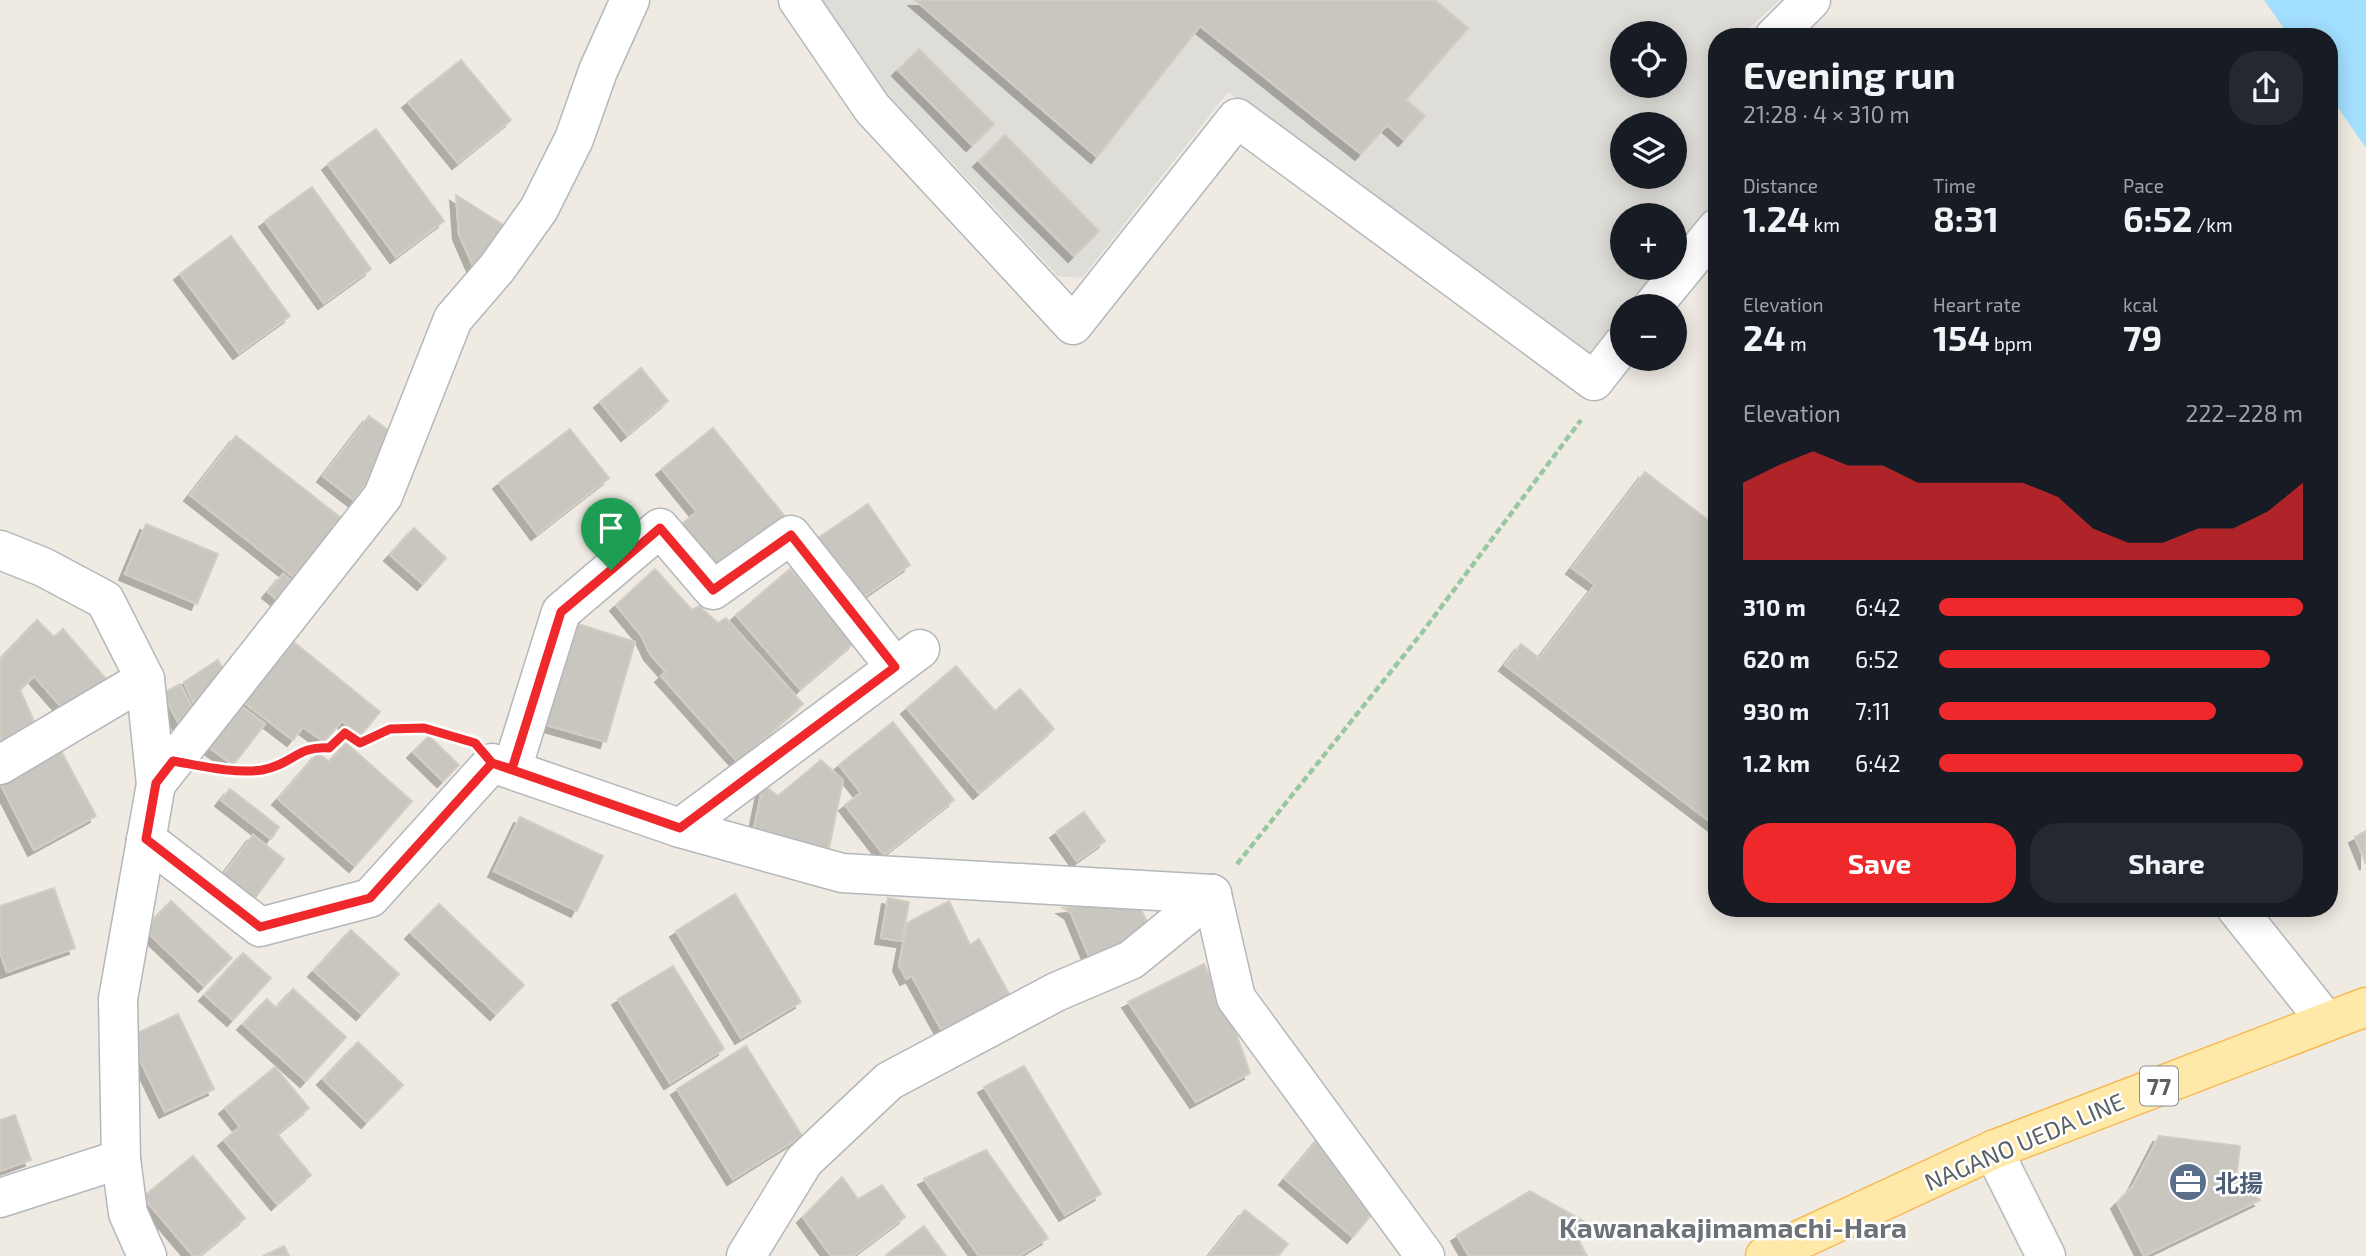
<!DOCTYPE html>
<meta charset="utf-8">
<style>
:root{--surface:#171b24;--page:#242831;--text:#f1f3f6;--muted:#9ea1a6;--accent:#ef292b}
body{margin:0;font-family:"Exo 2","Noto Sans JP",sans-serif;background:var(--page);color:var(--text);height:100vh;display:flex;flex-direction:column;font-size:26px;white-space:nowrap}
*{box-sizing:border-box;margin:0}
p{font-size:23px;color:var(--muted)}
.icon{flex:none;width:38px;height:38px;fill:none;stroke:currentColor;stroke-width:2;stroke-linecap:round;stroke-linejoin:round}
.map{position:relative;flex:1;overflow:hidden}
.drawer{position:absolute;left:1708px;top:28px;width:630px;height:889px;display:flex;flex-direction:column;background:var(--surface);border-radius:28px;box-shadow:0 4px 18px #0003}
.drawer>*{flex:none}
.fabs{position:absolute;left:1610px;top:21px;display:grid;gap:14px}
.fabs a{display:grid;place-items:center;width:77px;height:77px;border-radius:50%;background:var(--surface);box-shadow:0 4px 18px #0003;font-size:35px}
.pin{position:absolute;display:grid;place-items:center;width:60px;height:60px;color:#fff;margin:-72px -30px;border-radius:50% 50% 50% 0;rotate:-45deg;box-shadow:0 0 7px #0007}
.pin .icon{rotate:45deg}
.round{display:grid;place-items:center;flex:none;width:74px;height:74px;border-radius:28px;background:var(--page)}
.summary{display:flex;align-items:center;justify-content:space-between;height:119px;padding:0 35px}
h1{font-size:38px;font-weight:700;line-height:52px}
.metrics{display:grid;grid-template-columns:repeat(3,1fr);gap:10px;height:119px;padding:7px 35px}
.metrics div{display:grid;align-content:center}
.metrics b{font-size:35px;font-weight:700}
.metrics small{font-size:19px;font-weight:400}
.metrics p{font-size:19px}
.chart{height:196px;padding:14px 35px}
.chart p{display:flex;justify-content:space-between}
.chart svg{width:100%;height:126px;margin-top:7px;fill:var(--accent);opacity:.7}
.action{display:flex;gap:14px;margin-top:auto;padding:14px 35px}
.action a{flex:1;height:80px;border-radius:28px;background:var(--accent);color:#fff;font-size:28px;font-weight:700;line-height:80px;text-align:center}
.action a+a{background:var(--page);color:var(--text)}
ul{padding:0 35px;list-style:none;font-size:23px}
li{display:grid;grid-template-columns:112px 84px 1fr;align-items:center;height:52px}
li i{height:18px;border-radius:9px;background:var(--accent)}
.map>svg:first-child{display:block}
.industrial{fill:#dfddd8;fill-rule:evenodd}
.water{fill:#a3dfff}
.building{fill:#c9c6c0;stroke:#d3ccc1;stroke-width:2;filter:url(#shadow)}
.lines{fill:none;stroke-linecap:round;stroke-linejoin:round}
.minor-casing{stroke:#b4b7bb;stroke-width:41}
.major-casing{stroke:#f6bb55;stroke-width:41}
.path{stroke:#97c8a1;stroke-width:4.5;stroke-dasharray:7 3.5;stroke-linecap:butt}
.minor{stroke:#fff;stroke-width:38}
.major{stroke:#ffe9a8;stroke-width:38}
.route-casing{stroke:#fff;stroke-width:14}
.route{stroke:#ef292b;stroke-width:9}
.labels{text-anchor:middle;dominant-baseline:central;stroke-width:5;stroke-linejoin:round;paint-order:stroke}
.shield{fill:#fff;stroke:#8c9092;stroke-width:2}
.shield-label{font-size:23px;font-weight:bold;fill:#5b6064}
.street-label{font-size:24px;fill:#5b6064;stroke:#fff}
.service-label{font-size:24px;font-weight:bold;fill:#4e5e75;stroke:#fff;text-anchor:start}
.quarter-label{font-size:28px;font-weight:bold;fill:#6c7277;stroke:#fff}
</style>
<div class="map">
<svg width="2366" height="1256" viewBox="0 0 2366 1256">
<defs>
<filter id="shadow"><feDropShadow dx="-6" dy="6" stdDeviation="0" flood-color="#0004"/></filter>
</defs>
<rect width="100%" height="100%" fill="#efebe3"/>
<path class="industrial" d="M813 0H1780L1748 29V37H1717V207L1675 258V215H1622V268H1667L1635 306H1622V322L1600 349 1578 356 1454 258 1228 92 1082 278 1058 276 948 158 896 114ZM1622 33H1675V86H1622ZM1622 124H1675V177H1622Z"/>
<path class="water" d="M2264 0H2366V148L2329 95V37H2290Z"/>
<g class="building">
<path d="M915 0H1435L1468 28 1406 100 1425 116 1404 140 1387 125 1361 154 1200 26 1097 157Z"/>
<path d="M919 49 994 124 972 145 898 70Z"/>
<path d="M461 60 511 120 458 163 408 102Z"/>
<path d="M376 129 444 221 396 257 328 164Z"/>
<path d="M1005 135 1099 231 1074 256 979 161Z"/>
<path d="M312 187 371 269 324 303 265 221Z"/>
<path d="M456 195 508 228 477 275 459 234Z"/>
<path d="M231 236 290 316 239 353 180 274Z"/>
<path d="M641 368 668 401 627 435 600 402Z"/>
<path d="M369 416 400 439 354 500 323 476Z"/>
<path d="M713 428 787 519 718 574 679 526 697 512 662 469Z"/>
<path d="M570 429 609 478 537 534 499 483Z"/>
<path d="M236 436 345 521 299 581 190 495Z"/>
<path d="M1645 472 1717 527V827L1505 665 1521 644 1539 658 1595 585 1572 568Z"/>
<path d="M868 504 910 565 859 600 818 538Z"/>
<path d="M146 524 218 554 197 604 125 574Z"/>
<path d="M414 528 446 558 423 584 390 555Z"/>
<path d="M655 569 692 610 699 606 718 623 726 618 803 704 738 762 661 676 666 672 650 654 641 635 616 605Z"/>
<path d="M790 569 854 643 800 689 736 615Z"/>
<path d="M283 574 300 588 285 606 268 592Z"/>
<path d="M37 620 54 637 63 629 106 679 67 713 34 676 20 690 38 730 0 747V659Z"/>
<path d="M569 621 635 642 606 742 539 723Z"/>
<path d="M290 639 380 712 361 735 342 721 324 742 303 727 293 740 242 701Z"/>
<path d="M218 660 227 676 198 712 184 682Z"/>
<path d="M956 666 995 711 1020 689 1054 729 979 793 907 708Z"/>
<path d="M180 684 196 715 179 724 163 693Z"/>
<path d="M237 703 265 724 233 765 205 744Z"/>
<path d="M893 722 954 800 884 855 845 805 861 793 839 765Z"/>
<path d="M429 736 459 765 443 781 413 752Z"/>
<path d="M346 743 412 801 355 866 278 799 318 753 329 762Z"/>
<path d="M61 751 96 816 34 850 0 783Z"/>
<path d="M821 760 843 780 829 848 753 833 763 785 778 796Z"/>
<path d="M230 789 279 827 271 839 221 800Z"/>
<path d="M1084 812 1105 841 1077 861 1056 832Z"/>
<path d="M520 817 603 856 577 911 494 871Z"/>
<path d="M2366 831V864L2355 837Z"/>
<path d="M253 835 284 859 252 902 220 879Z"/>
<path d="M54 888 75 948 7 972 0 952V906Z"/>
<path d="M735 894 801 1002 741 1038 676 931Z"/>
<path d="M888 898 909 902 902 941 881 938Z"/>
<path d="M1136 900 1151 930 1091 961 1071 913 1063 908Z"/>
<path d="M171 901 232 958 204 986 144 929Z"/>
<path d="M949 901 970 945 979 939 1015 1005 948 1042 912 976 906 979 899 965 907 923Z"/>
<path d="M439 904 524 985 496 1014 411 933Z"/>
<path d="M351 930 399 974 362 1014 314 971Z"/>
<path d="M243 953 271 978 233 1020 205 995Z"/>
<path d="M1204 964 1233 1025 1250 1073 1196 1102 1128 1002Z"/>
<path d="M673 966 724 1049 670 1083 618 999Z"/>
<path d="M293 989 346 1037 306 1081 243 1024 267 999 276 1008Z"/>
<path d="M178 1014 214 1089 165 1112 129 1037Z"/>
<path d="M358 1042 403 1085 367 1122 323 1079Z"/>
<path d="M746 1046 802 1136 733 1179 677 1089Z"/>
<path d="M1024 1066 1101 1194 1065 1215 984 1087Z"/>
<path d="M275 1067 309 1108 277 1134 311 1175 277 1204 224 1140 240 1127 225 1108Z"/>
<path d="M15 1115 31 1160 0 1171V1120Z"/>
<path d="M1325 1131 1381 1203 1353 1237 1285 1179Z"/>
<path d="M2159 1136 2240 1146 2236 1179 2260 1200 2144 1256 2117 1203 2133 1186Z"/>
<path d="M986 1150 1048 1238 1019 1256H979L924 1179Z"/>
<path d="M193 1156 245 1218 199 1256H193L143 1197Z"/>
<path d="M842 1177 858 1199 882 1185 905 1217 853 1256H831L803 1217Z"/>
<path d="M1530 1191 1585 1222 1572 1228 1587 1256H1469L1457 1235Z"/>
<path d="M1245 1210 1288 1244 1278 1256H1209Z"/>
<path d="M924 1226 946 1256H886V1255Z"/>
<path d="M284 1246 289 1256H263Z"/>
</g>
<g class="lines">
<defs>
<g id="minor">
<path d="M798 0 872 108 1073 325 1237 118 1594 381 1622 345"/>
<path d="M1774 37 1811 0"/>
<path d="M1653 306 1717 228"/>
<path d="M0 550 43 567 105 600 145 679 156 784 118 999 121 1159 128 1213 147 1256"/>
<path d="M0 765 145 679"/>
<path d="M512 769 561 612 660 528 713 590 791 535 895 667"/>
<path d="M156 784 383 496 453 319 497 268 539 209 574 139 598 71 630 0"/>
<path d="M680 828 920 649"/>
<path d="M146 839 260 927 370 898 492 763 680 828 842 873 1212 894"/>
<path d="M1212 894 1236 998 1425 1256"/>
<path d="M2236 908 2326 1021"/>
<path d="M1993 1150 2046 1256"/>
<path d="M0 1198 121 1159"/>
<path d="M746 1256 804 1161 889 1081 1056 992 1131 960 1212 894"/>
</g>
<path id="major" d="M1765 1256 1993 1150 2366 1007"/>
</defs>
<use href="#minor" class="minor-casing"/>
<use href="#major" class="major-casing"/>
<g class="path">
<path d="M223 769C261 770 277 770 308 747L329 748 345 733 360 743C400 725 418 726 460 739"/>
<path d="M1237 864 1421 634 1581 420"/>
</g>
<use href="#minor" class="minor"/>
<use href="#major" class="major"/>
</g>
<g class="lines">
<defs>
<path id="route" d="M611 570 561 612 512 769 492 763 475 743 424 728 390 729 360 743 345 733 329 748C296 746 294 764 262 770 234 774 202 766 173 761L156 783 146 839 260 927 370 898 492 763 680 828 895 667 791 535 713 590 660 528 611 570"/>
</defs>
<use href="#route" class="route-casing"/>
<use href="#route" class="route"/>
</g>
<defs>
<symbol id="office-disc" viewBox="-11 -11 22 22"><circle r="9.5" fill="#5c6f8a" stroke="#fff"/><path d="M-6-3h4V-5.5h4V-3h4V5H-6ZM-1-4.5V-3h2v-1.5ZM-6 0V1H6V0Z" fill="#fff"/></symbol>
</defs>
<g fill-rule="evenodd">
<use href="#office-disc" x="2166" y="1160" width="44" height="44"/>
</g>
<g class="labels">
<rect class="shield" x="2140" y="1066.5" width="38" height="39" rx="5"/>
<g class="shield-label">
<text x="2159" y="1086">77</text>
</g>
<g class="street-label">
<text transform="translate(2024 1141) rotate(-23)">NAGANO UEDA LINE</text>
</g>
<g class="service-label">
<text x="2215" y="1182">北揚</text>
</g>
<g class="quarter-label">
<text x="1733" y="1227">Kawanakajimamachi-Hara</text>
</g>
</g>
</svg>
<div class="fabs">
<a><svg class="icon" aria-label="locate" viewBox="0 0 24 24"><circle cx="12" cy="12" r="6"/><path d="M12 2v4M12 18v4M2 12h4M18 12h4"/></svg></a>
<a><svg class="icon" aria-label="layers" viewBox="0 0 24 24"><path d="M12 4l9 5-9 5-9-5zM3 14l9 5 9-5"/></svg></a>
<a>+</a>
<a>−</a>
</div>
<div class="pin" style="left:611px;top:570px;background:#1e9e55"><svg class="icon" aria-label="arrive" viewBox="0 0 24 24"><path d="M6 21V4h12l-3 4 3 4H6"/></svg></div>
<section class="drawer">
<div class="summary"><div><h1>Evening run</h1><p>21:28 · 4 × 310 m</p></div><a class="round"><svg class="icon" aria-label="share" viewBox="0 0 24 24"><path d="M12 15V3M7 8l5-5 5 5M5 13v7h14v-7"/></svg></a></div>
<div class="metrics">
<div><p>Distance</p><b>1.24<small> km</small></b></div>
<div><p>Time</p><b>8:31</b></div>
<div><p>Pace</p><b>6:52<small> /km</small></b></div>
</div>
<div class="metrics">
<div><p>Elevation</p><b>24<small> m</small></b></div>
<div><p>Heart rate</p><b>154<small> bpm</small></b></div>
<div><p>kcal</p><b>79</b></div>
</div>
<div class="chart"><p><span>Elevation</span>222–228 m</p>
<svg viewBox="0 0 160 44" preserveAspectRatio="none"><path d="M0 44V17L10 11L20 6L30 11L40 11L50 17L60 17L70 17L80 17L90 22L100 33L110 38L120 38L130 33L140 33L150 27L160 17V44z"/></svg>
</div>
<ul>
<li><b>310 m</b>6:42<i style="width:100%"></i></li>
<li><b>620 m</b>6:52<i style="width:91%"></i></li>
<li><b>930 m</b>7:11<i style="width:76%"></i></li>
<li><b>1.2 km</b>6:42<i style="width:100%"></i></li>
</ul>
<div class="action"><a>Save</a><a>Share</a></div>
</section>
</div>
